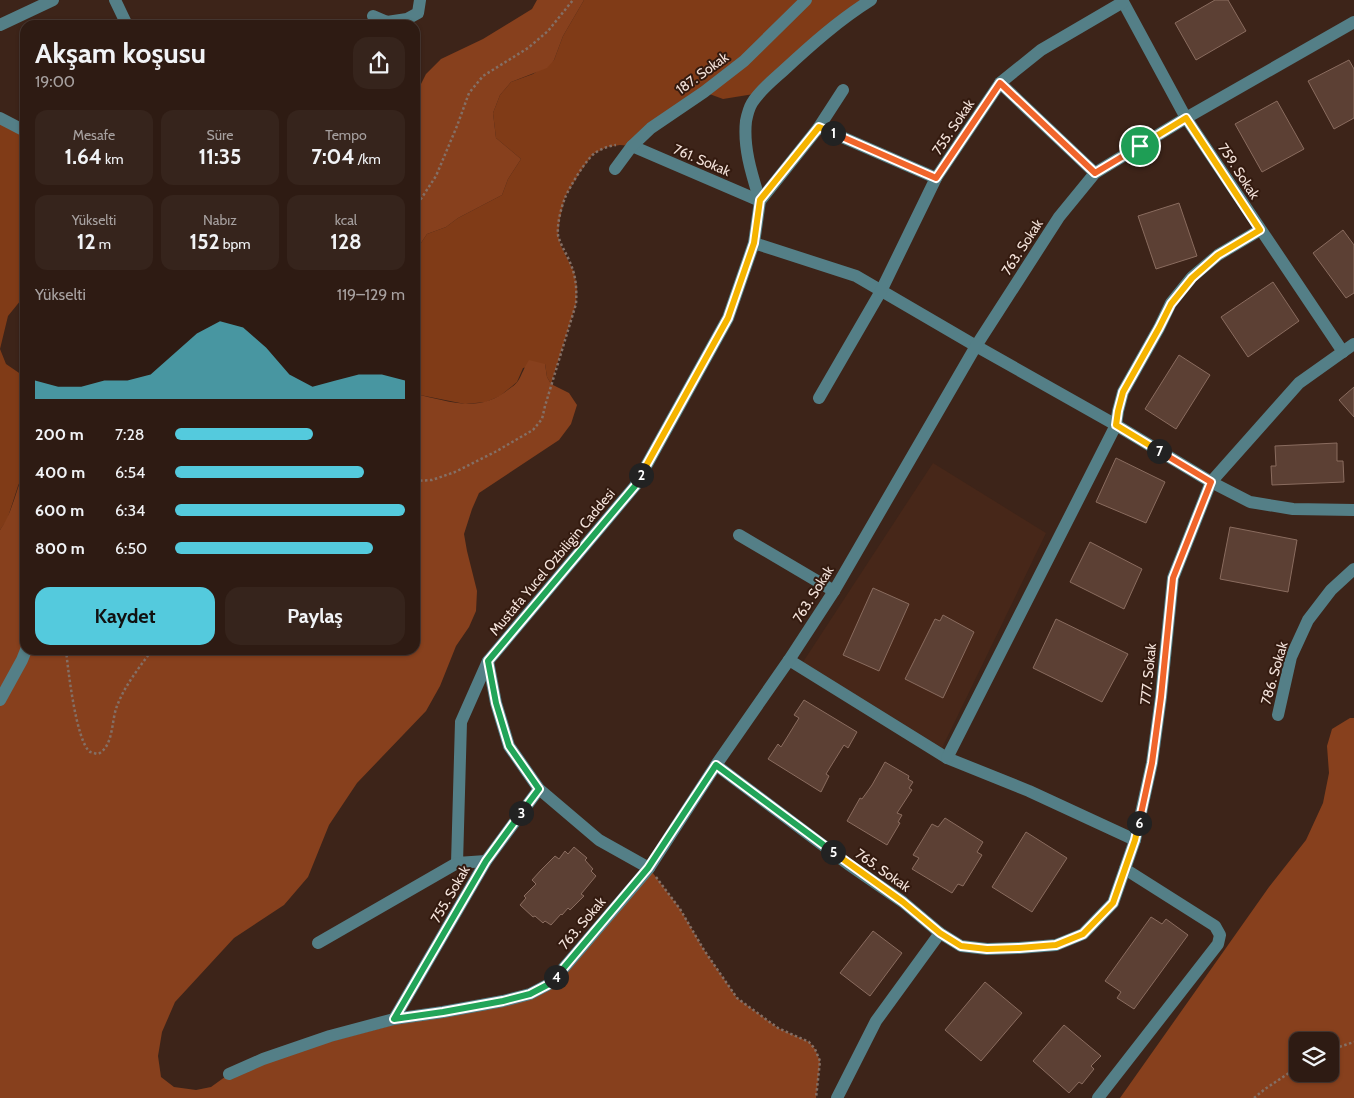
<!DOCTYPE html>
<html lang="tr">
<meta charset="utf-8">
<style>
:root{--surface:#2e1b13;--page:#36241c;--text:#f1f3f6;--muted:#a7a1a0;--line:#493933;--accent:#54cadd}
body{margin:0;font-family:Cabin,sans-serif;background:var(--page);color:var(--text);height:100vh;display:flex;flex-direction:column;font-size:19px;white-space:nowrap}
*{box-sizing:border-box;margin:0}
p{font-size:16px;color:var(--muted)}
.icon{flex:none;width:28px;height:28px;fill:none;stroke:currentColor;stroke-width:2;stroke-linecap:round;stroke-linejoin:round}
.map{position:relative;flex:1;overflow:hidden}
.details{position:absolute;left:20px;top:20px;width:400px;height:635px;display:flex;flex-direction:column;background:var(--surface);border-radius:15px;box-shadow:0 1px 4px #0004,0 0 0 1px var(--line)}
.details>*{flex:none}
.fabs{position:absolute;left:1289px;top:1032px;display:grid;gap:10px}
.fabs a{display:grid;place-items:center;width:50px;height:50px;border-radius:10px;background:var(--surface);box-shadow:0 1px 4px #0004,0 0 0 1px var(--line);font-size:25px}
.pin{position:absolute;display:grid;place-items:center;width:42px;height:42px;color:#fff;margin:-21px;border:2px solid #fff;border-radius:50%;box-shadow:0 1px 5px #0007}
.km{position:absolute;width:25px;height:25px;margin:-12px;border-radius:50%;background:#222;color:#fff;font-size:14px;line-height:25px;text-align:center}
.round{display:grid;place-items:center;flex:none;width:52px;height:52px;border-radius:15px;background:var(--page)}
.headline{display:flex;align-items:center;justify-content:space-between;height:85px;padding:0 15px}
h1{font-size:28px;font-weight:700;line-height:38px}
.figures{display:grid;grid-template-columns:repeat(3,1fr);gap:8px;height:85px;padding:5px 15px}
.figures div{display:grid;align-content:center;border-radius:12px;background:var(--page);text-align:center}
.figures b{font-size:21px;font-weight:700}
.figures small{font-size:14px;font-weight:400}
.figures p{font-size:14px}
.chart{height:140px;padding:10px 15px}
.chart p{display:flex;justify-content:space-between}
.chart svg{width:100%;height:90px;margin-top:5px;fill:var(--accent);opacity:.7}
.primary-button{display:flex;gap:10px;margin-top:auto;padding:10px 15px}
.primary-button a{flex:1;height:58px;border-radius:15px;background:var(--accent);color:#111;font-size:20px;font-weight:700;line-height:58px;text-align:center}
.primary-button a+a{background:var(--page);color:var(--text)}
ul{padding:0 15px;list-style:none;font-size:16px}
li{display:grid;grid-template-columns:80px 60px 1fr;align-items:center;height:38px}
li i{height:12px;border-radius:6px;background:var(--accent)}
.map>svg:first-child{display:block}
.built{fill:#472719}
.green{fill:#803b17}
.forest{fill:#87401d;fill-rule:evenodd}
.building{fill:#5c4034;stroke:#8a6c5f}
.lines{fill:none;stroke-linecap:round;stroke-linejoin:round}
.path{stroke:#846f65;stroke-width:2.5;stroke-dasharray:2.5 2.5;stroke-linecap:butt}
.minor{stroke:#547f87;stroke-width:12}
.split-1-casing{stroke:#fff;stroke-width:10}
.split-2-casing{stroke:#fff;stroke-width:10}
.split-3-casing{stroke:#fff;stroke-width:10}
.split-4-casing{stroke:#fff;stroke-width:10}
.split-5-casing{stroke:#fff;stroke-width:10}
.split-6-casing{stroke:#fff;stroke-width:10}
.split-7-casing{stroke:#fff;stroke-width:10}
.split-8-casing{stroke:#fff;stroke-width:10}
.split-1{stroke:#f0652b;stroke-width:6}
.split-2{stroke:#f5b400;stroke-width:6}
.split-3{stroke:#22a559;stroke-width:6}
.split-4{stroke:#22a559;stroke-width:6}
.split-5{stroke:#22a559;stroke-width:6}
.split-6{stroke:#f5b400;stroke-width:6}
.split-7{stroke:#f0652b;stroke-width:6}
.split-8{stroke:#f5b400;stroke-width:6}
.labels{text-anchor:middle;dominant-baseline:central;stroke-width:4;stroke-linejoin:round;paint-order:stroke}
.street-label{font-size:14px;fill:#f4e3db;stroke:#331a0f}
</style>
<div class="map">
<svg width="1354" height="1098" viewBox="0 0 1354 1098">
<rect width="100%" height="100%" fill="#3d2419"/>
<path class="built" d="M933 463 1046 533 942 748 803 662Z"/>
<g class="green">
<path d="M584 0H871L760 93 723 99 704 92 632 146 620 145 607 147 593 154 580 172 565 197 560 218 558 235 561 246 574 272 577 287 576 304 551 384 547 377 545 364 523 368 517 382 500 396 486 402 465 404 415 394V250L419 246 427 234 446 227 458 218 502 195 508 179 521 159 496 138 493 113 500 95 511 82 533 74 554 60 563 36Z"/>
<path d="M0 118 25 131V295L8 316 0 349 6 364 25 377V469L18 486 7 520 0 530Z"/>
</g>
<g class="forest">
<path d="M537 0H584L563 36 554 60 547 68 511 82 500 95 493 113 496 138 521 159 508 179 502 195 458 218 446 227 427 234 419 246 415 250V96L426 74 441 59 483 39 532 9Z"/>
<path d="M529 360 545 364 547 377 551 384 569 393 577 405 571 424 559 440 479 493 472 509 464 534 467 551 477 591 476 611 469 627 456 646 440 686 426 711 357 783 329 825 308 877 284 905 234 938 175 1002 162 1032 158 1056 161 1077 174 1087 196 1090 211 1087 229 1074 263 1059 443 1012 551 983 649 868 680 909 704 950 737 998 778 1028 809 1042 815 1049 820 1061 816 1098H0V530C13 512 16 489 25 469V650H415V394C449 401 479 414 509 389 512 387 516 384 518 381 522 375 524 367 529 360Z"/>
<path d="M1350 718H1354V1098H1120L1269 887 1306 840 1323 803 1329 773 1327 746 1332 729ZM1330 1041V1074H1298V1041Z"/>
</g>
<g class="building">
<path d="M1215 0H1228L1246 31 1196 60 1175 23Z"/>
<path d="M1349 60 1354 69V118L1334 129 1308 81Z"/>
<path d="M1277 101 1304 149 1262 172 1235 124Z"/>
<path d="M1179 203 1197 256 1156 269 1138 216Z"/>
<path d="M1343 230 1354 245V293L1346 298 1313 253Z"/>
<path d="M1273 282 1299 321 1248 357 1221 317Z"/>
<path d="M1179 355 1210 375 1176 429 1145 409Z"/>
<path d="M1354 387V417L1339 400Z"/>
<path d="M1337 443V461H1343L1344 482 1272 485 1271 466H1276L1275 446Z"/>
<path d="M1116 458 1165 482 1146 523 1096 502Z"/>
<path d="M1230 527 1297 540 1288 592 1220 579Z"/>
<path d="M1090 542 1142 569 1124 609 1070 582Z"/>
<path d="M873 588 909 604 879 671 843 655Z"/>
<path d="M943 615 974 632 943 698 905 679 935 619 940 621Z"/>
<path d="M1056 619 1128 654 1102 702 1033 668Z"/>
<path d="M804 700 857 732 848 748 844 745 826 774 829 776 821 792 768 759 778 744 781 747 799 718 794 715Z"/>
<path d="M885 762 909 776 908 779 913 782 909 788 912 790 897 813 902 815 898 822 900 823 887 845 847 821 860 798 862 799 872 785Z"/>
<path d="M945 818 983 842 977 852 982 855 963 886 958 884 952 893 912 869 919 858 913 855 932 824 938 827Z"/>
<path d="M1026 832 1067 858 1032 912 992 887Z"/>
<path d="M574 847 587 858 585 860 593 869 591 871 596 876 581 894 584 896 570 910 568 908 562 915 561 914 551 925 545 921 543 923 535 916 533 917 520 905 526 898 524 896 536 884 532 880 541 870 555 856 559 859 565 851 568 854Z"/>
<path d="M1151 917 1162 924 1166 919 1188 935 1134 1009 1117 998 1121 992 1105 981Z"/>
<path d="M873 931 902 953 870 996 840 973Z"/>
<path d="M985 982 1022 1013 981 1061 945 1030Z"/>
<path d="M1064 1025 1101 1056 1091 1066 1094 1069 1082 1084 1079 1082 1069 1093 1033 1061Z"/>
</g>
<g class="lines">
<g class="path">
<path d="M415 208 436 176 457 126 469 93 483 76 528 48 548 31 573 0"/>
<path d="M415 481 432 480 455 472 495 452 533 430 542 419 545 406 576 304C577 288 576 275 569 260 565 251 560 244 558 235 557 224 561 208 565 198 569 188 586 159 595 153 601 149 608 146 616 145"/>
<path d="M66 650C68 669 76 741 90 752 91 752 97 754 98 754 114 746 111 721 117 706 125 685 139 668 152 650"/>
<path d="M656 877 680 909 704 950 737 998 778 1028 809 1042 815 1049 820 1061 816 1098"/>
<path d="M1330 1050 1354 1042"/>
<path d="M1254 1098 1265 1089 1298 1067"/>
</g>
<g class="minor">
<path d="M115 0 127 25"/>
<path d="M1122 0 1186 118 1343 352"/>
<path d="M373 16 387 22 407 19 418 13 420 0"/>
<path d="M0 25 53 0"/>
<path d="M1000 83 1095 173"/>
<path d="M0 118 25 131"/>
<path d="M819 127 936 178"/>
<path d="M632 146 760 201"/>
<path d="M615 169 632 146 651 128 704 92 744 61 806 0"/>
<path d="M760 201C752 175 743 148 746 121 747 116 749 108 752 103 760 90 773 80 784 70 811 45 839 20 871 0"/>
<path d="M754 243 856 276 976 346 1116 425 1211 482 1250 502 1293 509 1354 510"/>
<path d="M819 398 881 291 936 178 1000 83 1041 50 1123 2"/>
<path d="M739 535 834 591"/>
<path d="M789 660 947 758 1029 791 1135 840"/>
<path d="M488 661 496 703 509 746 539 789 599 840 649 868"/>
<path d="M0 700 22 660 26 650"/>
<path d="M1278 715 1291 657 1308 620 1331 590 1354 569"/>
<path d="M947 758 1116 425 1118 411 1123 392 1159 328 1171 303 1192 277 1218 255 1260 230"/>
<path d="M716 765 848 864 903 902 940 933 961 946 987 949 1019 948 1056 945 1083 934 1113 903 1135 840 1152 763 1161 697 1173 578 1211 482 1299 383 1354 344"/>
<path d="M486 861 457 863 461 722 488 661 635 486 728 318 754 243 760 201 819 127 843 90"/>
<path d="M318 943 457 863"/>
<path d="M394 1019 486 861 539 789"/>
<path d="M229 1074 263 1059 330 1036 394 1019 443 1012 503 1001 530 994 551 983 649 868 716 765 789 660 834 591 976 346 1059 217 1095 173 1186 118 1354 22"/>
<path d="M837 1098 876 1021 940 933"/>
<path d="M1098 1098 1218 944 1220 935 1215 926 1125 869"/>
</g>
</g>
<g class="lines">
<defs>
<path id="split-1" d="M833 133 936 178 1000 83 1095 173 1140 146"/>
<path id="split-2" d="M641 475 728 318 754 243 760 200 819 127 833 133"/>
<path id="split-3" d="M521 813 539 789 509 746 496 703 488 661 635 486 641 475"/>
<path id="split-4" d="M521 813 486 861 394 1019 443 1012 503 1001 530 994 551 983 556 977"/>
<path id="split-5" d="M556 977 648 868 716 765 833 852"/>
<path id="split-6" d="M833 852 903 902 940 933 961 946 987 949 1019 948 1056 945 1083 934 1113 903 1135 840 1139 823"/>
<path id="split-7" d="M1139 823 1152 763 1161 697 1173 578 1211 482 1159 451"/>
<path id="split-8" d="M1140 146 1186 118 1260 230 1218 255 1192 278 1171 304 1159 328 1123 392 1118 411 1116 425 1159 451"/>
</defs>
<use href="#split-1" class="split-1-casing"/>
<use href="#split-2" class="split-2-casing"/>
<use href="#split-3" class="split-3-casing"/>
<use href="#split-4" class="split-4-casing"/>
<use href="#split-5" class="split-5-casing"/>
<use href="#split-6" class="split-6-casing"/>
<use href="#split-7" class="split-7-casing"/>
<use href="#split-8" class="split-8-casing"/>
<use href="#split-1" class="split-1"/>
<use href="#split-2" class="split-2"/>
<use href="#split-3" class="split-3"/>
<use href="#split-4" class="split-4"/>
<use href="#split-5" class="split-5"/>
<use href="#split-6" class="split-6"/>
<use href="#split-7" class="split-7"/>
<use href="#split-8" class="split-8"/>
</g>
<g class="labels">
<g class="street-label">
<text transform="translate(702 73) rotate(-36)">187. Sokak</text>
<text transform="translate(953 127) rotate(-56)">755. Sokak</text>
<text transform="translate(702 160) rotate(23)">761. Sokak</text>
<text transform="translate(1239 171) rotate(57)">759. Sokak</text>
<text transform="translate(1022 247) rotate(-57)">763. Sokak</text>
<text transform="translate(552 562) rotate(-50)">Mustafa Yucel Ozbiligin Caddesi</text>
<text transform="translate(813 594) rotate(-58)">763. Sokak</text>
<text transform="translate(1274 673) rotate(-74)">786. Sokak</text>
<text transform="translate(1148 674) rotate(-84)">777. Sokak</text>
<text transform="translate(883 870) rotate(35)">765. Sokak</text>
<text transform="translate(450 894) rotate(-60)">755. Sokak</text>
<text transform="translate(582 923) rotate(-50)">763. Sokak</text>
</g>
</g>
</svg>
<div class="fabs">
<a><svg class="icon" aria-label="layers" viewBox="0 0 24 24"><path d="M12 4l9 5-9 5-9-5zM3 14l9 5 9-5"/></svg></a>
</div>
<div class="pin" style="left:1140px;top:146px;background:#1e9e55"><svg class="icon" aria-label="arrive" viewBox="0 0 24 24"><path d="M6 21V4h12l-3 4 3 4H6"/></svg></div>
<b class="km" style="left:833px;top:133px">1</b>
<b class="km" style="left:641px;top:475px">2</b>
<b class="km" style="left:521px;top:813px">3</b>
<b class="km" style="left:556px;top:977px">4</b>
<b class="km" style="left:833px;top:852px">5</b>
<b class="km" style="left:1139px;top:823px">6</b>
<b class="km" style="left:1159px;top:451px">7</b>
<section class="details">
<div class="headline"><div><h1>Akşam koşusu</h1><p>19:00</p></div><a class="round"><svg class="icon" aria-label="share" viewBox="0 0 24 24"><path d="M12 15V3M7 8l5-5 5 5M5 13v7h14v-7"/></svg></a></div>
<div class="figures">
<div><p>Mesafe</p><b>1.64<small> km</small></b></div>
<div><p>Süre</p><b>11:35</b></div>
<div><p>Tempo</p><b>7:04<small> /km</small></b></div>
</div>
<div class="figures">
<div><p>Yükselti</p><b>12<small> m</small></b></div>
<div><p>Nabız</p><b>152<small> bpm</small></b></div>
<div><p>kcal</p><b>128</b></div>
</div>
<div class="chart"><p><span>Yükselti</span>119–129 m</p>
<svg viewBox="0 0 160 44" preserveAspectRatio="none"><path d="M0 44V35L10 38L20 38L30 35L40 35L50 32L60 22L70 12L80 6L90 9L100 19L110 32L120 38L130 35L140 32L150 32L160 35V44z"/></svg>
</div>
<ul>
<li><b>200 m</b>7:28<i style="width:60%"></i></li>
<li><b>400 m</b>6:54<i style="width:82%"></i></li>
<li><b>600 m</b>6:34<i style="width:100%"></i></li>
<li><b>800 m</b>6:50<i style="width:86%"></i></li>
</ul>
<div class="primary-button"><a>Kaydet</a><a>Paylaş</a></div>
</section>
</div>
